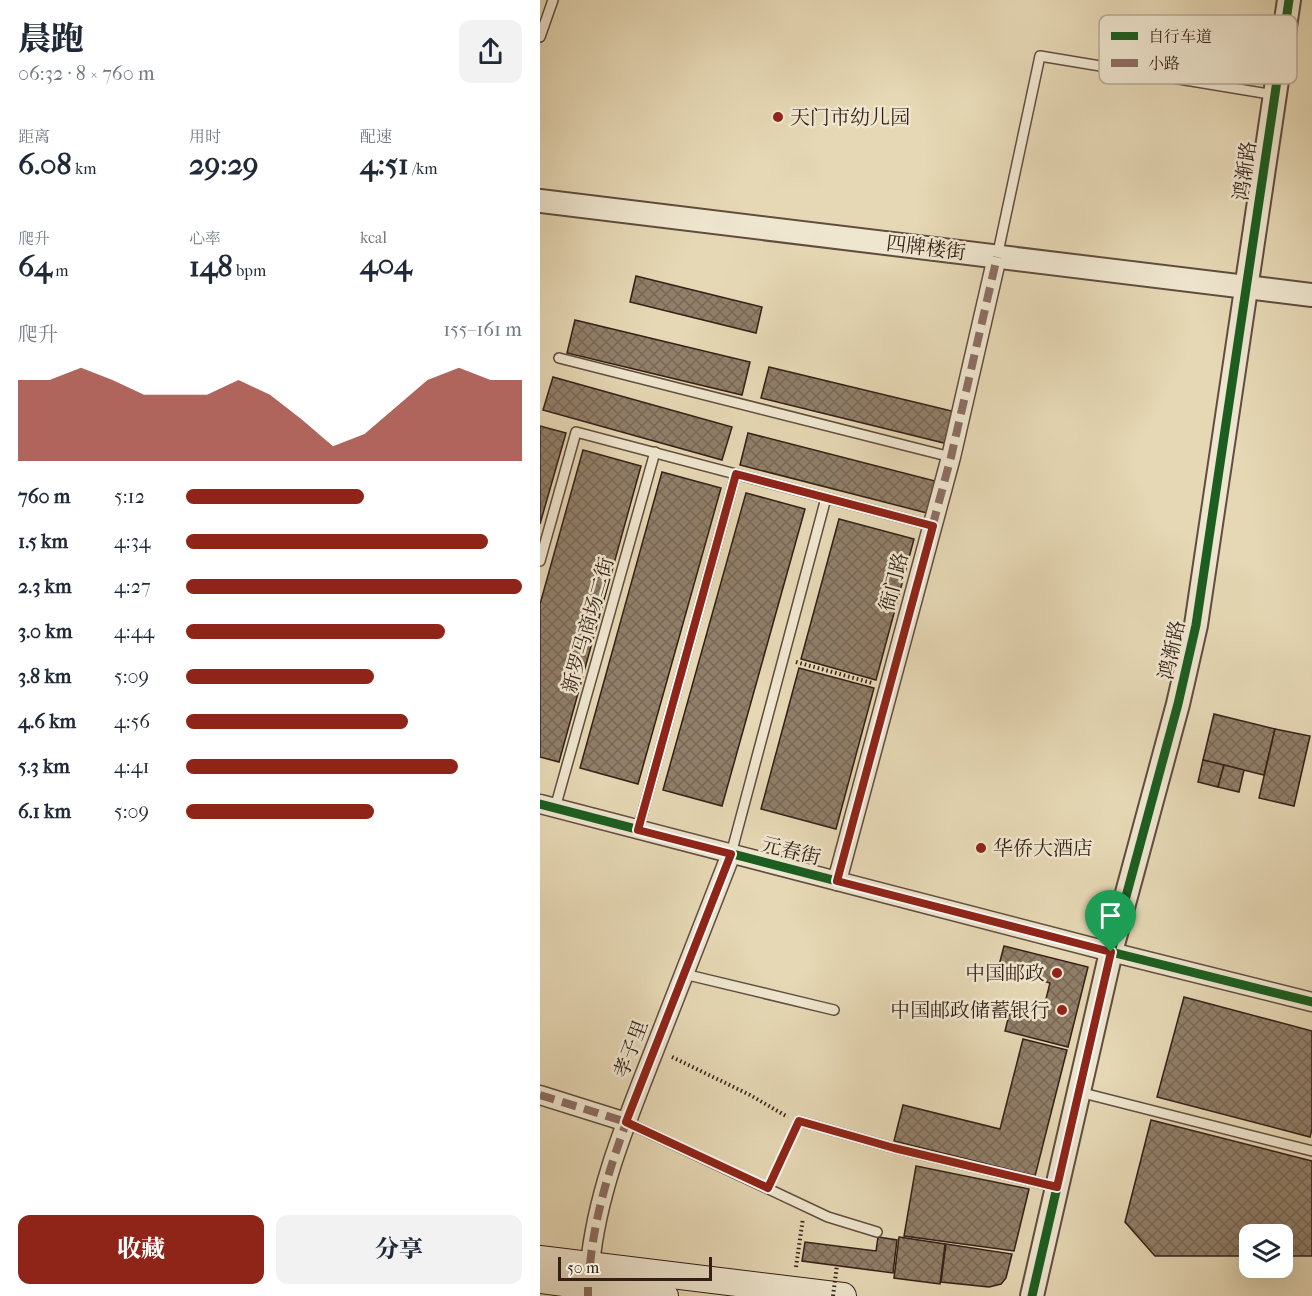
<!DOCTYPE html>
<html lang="zh">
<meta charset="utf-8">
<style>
:root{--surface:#fff;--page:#f2f2f3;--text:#1f2937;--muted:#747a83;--accent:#8f2418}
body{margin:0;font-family:"IM FELL French Canon","Noto Serif SC",serif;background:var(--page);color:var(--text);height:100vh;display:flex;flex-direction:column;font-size:22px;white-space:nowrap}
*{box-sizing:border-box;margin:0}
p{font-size:20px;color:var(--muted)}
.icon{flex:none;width:33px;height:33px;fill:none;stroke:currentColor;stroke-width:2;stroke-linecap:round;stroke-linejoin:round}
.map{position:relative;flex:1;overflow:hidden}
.drawer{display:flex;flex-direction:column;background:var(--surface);width:540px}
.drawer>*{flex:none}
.controls{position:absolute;left:699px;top:1224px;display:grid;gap:12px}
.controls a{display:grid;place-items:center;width:54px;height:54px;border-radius:12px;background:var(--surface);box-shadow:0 6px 24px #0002;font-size:30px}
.scale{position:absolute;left:18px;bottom:15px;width:154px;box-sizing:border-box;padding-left:6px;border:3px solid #341f16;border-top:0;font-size:16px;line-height:21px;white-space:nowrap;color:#341f16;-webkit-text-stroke:4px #efe6cf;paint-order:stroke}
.pin{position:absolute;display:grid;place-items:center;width:51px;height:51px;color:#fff;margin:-62px -26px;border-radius:50% 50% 50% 0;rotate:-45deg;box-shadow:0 0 6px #0007}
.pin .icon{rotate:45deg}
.round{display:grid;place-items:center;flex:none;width:63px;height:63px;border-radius:12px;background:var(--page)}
.headline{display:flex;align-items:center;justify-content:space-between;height:102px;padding:0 18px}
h1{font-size:33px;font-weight:800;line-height:45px}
.metrics{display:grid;grid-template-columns:repeat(3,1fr);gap:9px;height:102px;padding:6px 18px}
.metrics div{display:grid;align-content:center}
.metrics b{font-size:30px;font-weight:800}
.metrics small{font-size:16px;font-weight:400}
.metrics p{font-size:16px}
.chart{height:168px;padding:12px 18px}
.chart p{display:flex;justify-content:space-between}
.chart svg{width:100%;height:108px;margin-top:6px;fill:var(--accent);opacity:.7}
.cta{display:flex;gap:12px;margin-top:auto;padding:12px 18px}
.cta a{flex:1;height:69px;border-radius:12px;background:var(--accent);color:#fff;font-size:24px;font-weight:800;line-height:69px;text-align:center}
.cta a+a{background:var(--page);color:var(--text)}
ul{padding:0 18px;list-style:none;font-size:20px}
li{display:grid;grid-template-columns:96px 72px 1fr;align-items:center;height:45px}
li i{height:15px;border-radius:8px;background:var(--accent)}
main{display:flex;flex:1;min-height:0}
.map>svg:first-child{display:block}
.building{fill:url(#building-cross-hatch);stroke:#341f16;stroke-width:1.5}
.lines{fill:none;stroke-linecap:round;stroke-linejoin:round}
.service-casing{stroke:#604d3e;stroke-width:12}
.minor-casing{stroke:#604d3e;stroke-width:21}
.tertiary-casing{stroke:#604d3e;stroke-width:26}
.secondary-casing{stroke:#341f16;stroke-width:28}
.path{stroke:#341f16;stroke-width:4;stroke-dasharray:1.5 3;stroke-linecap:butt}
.service{stroke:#efe6cf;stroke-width:9}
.minor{stroke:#efe6cf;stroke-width:18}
.tertiary{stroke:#efe6cf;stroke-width:22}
.secondary{stroke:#efe6cf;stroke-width:26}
.path-bridge{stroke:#341f16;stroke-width:4;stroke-dasharray:1.5 3;stroke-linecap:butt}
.quiet{stroke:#8d6e63;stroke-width:8;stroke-dasharray:15 8;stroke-linecap:butt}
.cycleway-casing{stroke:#efe6cf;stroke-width:13}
.cycleway{stroke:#1b5e20;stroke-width:9}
.route-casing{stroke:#fff;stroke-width:12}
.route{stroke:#8f2418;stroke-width:8}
.poi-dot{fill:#8f2418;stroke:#efe6cf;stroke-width:2}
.labels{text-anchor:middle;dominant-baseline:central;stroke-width:5;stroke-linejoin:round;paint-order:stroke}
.poi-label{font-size:20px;fill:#341f16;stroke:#efe6cf;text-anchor:start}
.street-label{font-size:20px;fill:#341f16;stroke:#efe6cf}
.key{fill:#efe6cf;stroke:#b7aa98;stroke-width:1.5}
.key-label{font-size:16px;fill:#341f16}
</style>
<main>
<section class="drawer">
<div class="headline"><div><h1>晨跑</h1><p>06:32 · 8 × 760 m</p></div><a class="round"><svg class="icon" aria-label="share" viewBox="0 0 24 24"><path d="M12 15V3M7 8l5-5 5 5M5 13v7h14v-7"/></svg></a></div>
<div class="metrics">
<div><p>距离</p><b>6.08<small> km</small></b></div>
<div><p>用时</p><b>29:29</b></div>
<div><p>配速</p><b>4:51<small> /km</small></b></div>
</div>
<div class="metrics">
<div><p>爬升</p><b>64<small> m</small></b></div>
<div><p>心率</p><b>148<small> bpm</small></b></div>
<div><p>kcal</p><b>404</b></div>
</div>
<div class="chart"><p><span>爬升</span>155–161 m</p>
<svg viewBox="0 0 160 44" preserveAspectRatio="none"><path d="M0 44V11L10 11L20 6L30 11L40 17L50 17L60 17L70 11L80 17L90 27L100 38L110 33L120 22L130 11L140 6L150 11L160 11V44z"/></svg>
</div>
<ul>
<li><b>760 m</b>5:12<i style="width:53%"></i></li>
<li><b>1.5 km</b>4:34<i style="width:90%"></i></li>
<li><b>2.3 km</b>4:27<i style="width:100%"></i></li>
<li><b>3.0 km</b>4:44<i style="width:77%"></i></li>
<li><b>3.8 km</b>5:09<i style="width:56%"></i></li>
<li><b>4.6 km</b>4:56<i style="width:66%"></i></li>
<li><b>5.3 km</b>4:41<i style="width:81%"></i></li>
<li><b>6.1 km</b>5:09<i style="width:56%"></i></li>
</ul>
<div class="cta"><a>收藏</a><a>分享</a></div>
</section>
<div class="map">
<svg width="772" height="1296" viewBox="0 0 772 1296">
<defs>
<pattern id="building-cross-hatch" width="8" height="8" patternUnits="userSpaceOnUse" patternTransform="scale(1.5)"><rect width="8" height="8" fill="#917f69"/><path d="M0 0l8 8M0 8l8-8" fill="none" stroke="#776755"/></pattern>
</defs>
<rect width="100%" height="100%" fill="#e6d8b5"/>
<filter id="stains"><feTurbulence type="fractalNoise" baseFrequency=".00333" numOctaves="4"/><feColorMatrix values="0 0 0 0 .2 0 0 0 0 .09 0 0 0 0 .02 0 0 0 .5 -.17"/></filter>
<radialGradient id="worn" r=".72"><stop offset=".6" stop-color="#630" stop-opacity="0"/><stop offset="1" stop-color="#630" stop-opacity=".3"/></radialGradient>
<g class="building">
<path d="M96 276 222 307 216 333 90 302Z"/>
<path d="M35 320 210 362 202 395 27 353Z"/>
<path d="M229 367 416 412 408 444 221 398Z"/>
<path d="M13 377 192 427 182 460 3 410Z"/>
<path d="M0 426 26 433 0 524Z"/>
<path d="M208 433 395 481 387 513 200 465Z"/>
<path d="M43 450 101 466 19 762 0 757V604Z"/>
<path d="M122 472 181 488 98 784 40 768Z"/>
<path d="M206 493 265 509 182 806 123 790Z"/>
<path d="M299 519 374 539 336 680 261 659Z"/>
<path d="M259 668 334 688 296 829 221 809Z"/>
<path d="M674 714 735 729 724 775 663 760Z"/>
<path d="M735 729 770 736 754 806 719 798Z"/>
<path d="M663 760 684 765 678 787 658 782Z"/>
<path d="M684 765 704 770 699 792 678 787Z"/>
<path d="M464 946 548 967 528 1047 465 1031 470 1011 501 1019 510 983 458 969Z"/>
<path d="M644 997 772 1031V1129L770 1137 617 1097Z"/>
<path d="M483 1039 527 1050 495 1176 354 1141 363 1105 460 1129Z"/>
<path d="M611 1120 772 1161V1256H742V1234H710V1256H615L585 1222Z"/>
<path d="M376 1166 489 1189 474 1251 364 1236Z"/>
<path d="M338 1237 357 1240 353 1273 262 1261 265 1242 336 1251Z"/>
<path d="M359 1237 405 1244 400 1284 354 1278Z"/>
<path d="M406 1244 472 1254 466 1278 461 1284 449 1287 401 1282Z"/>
</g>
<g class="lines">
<defs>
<g id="service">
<path d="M0 37 13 0"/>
<path d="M457 257 500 56 735 95"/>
<path d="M19 358 411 457"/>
<path d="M0 561 36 432 393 526"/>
<path d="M15 808 115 452"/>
<path d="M98 830 196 474"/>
<path d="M191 854 286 498"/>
<path d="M144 974 294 1010"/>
<path d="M539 1092 772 1151"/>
<path d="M259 1121 354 1148 517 1187"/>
<path d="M86 1122 288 1217 337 1232"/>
</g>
<g id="minor">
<path d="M0 804 571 952 772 1002"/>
<path d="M297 881 411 457 457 257"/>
<path d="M0 1095 86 1122"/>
<path d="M50 1265C57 1191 87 1120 114 1051 140 985 166 919 191 854"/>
</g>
<g id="tertiary">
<path d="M0 201 772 295"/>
<path d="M492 1296 571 952 638 704 656 625 749 0"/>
</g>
<g id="secondary">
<path d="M0 1259 303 1296"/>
<path d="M0 1280 125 1296"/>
</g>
</defs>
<use href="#service" class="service-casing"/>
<use href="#minor" class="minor-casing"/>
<use href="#tertiary" class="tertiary-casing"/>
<use href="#secondary" class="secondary-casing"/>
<g class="path">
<path d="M256 662 332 683"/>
<path d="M132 1057 210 1095 248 1117"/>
<path d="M234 1175 253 1133"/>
<path d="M256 1267 263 1218"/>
</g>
<use href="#service" class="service"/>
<use href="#minor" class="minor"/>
<use href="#tertiary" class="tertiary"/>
<use href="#secondary" class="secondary"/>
<path class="path-bridge" d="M293 1296 297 1265"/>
<g class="quiet">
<path d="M297 881 411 457 457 257"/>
<path d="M0 1095 86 1122"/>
<path d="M50 1265C57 1191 87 1120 114 1051 140 985 166 919 191 854"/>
<path d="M48 1296V1287"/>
</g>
<defs>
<g id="cycleway">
<path d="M0 804 571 952 772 1002"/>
<path d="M492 1296 571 952 638 704 656 625 749 0"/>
</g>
</defs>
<use href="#cycleway" class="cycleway-casing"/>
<use href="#cycleway" class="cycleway"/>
</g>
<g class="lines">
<defs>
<path id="route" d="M196 474 393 526 297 881 571 952 517 1187 354 1148 259 1121 228 1188 86 1122 191 854 98 830Z"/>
</defs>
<use href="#route" class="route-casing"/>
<use href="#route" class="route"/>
</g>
<g class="poi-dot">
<circle cx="238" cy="117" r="6"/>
<circle cx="441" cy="848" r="6"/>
<circle cx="517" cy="973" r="6"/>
<circle cx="522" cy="1010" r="6"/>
</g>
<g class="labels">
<g class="poi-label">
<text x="250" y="117">天门市幼儿园</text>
<text x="453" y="848">华侨大酒店</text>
<text x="505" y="973" text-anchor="end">中国邮政</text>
<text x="510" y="1010" text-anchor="end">中国邮政储蓄银行</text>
</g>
<g class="street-label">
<text transform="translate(705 171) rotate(-82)">鸿渐路</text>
<text transform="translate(386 248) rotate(7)">四牌楼街</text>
<text transform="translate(354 582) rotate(-75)">衙门路</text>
<text transform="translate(48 625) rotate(-74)">新罗马商场二街</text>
<text transform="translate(632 650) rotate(-78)">鸿渐路</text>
<text transform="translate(251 851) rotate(14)">元春街</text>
<text transform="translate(91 1049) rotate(-69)">孝子里</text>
</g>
</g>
<rect x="559" y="15" width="198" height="69" rx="9" class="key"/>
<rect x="571" y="32" width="27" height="8" fill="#1b5e20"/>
<rect x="571" y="59" width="27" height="8" fill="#8d6e63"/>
<g class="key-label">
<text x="608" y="42">自行车道</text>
<text x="608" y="69">小路</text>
</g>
<rect width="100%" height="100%" filter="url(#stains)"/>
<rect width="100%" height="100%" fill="url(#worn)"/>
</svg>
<div class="controls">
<a><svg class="icon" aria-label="layers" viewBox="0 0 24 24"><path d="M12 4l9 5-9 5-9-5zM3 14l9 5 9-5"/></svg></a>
</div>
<div class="scale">50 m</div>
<div class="pin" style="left:571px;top:952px;background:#1e9e55"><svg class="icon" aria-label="arrive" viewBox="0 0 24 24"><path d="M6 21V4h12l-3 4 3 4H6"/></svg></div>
</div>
</main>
